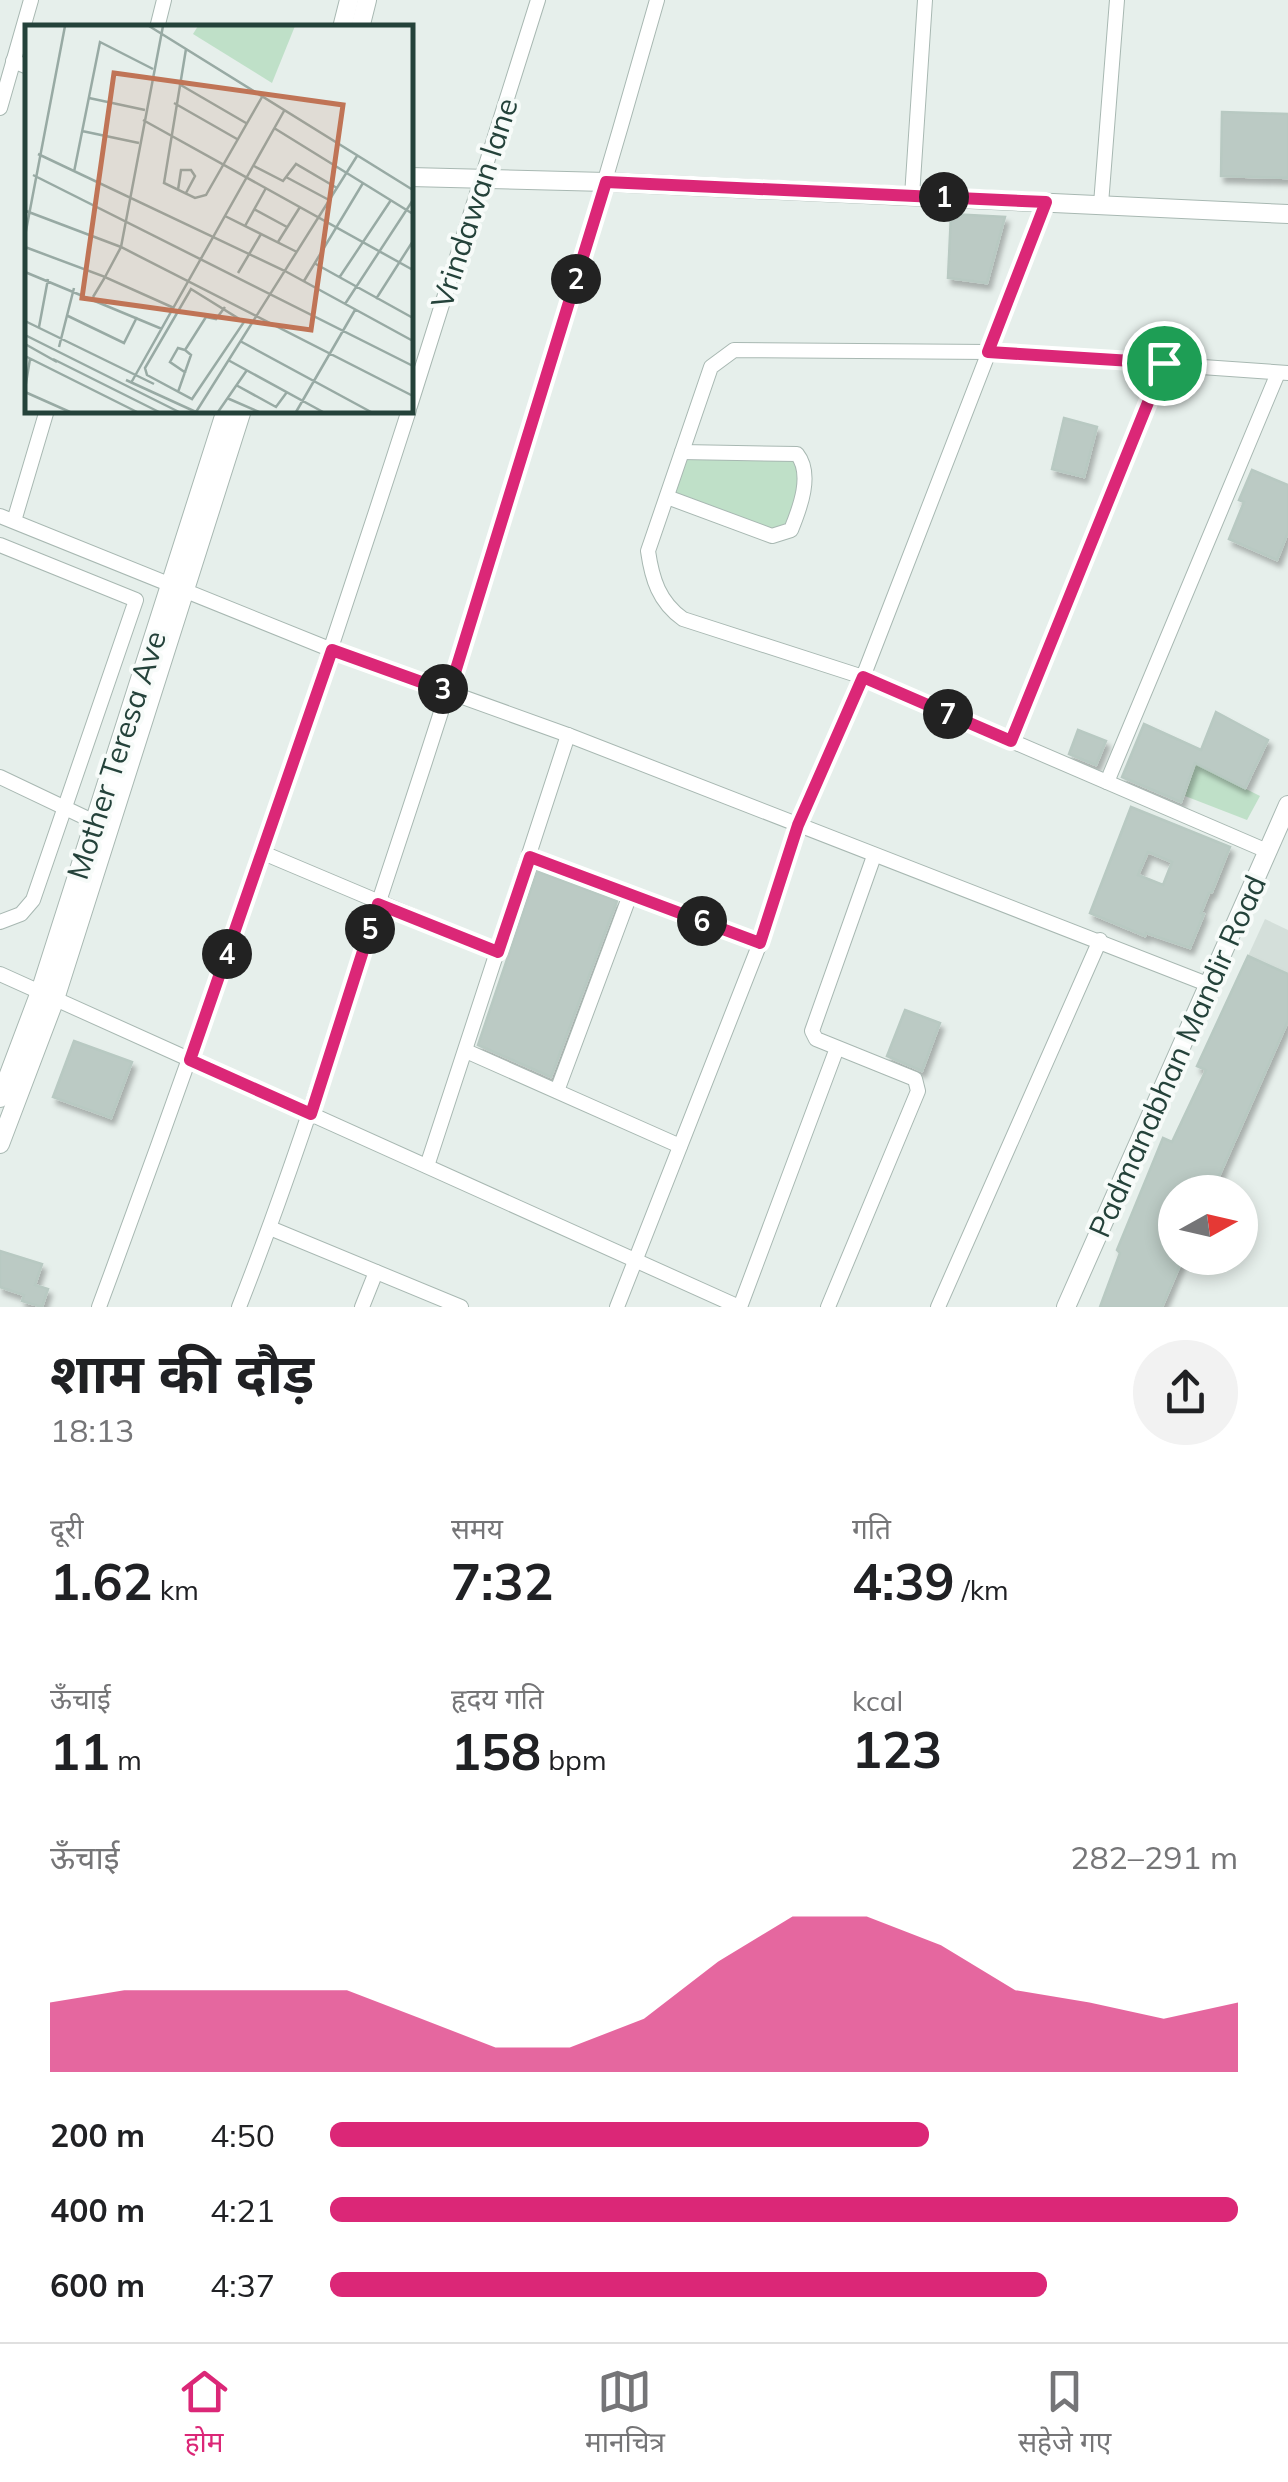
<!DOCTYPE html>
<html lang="hi">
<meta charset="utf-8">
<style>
:root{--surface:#fff;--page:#f2f2f2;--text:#202124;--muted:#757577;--line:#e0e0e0;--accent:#db2777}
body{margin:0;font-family:Mulish,"Noto Sans Devanagari",sans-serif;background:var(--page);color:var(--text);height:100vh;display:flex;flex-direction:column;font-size:38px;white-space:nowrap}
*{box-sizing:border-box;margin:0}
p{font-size:32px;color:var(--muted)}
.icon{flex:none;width:55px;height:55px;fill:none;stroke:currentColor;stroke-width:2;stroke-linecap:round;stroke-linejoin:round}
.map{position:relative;height:1307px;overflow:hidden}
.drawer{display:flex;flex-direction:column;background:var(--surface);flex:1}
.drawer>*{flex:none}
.needle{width:65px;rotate:82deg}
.buttons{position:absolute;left:1158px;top:1175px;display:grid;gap:20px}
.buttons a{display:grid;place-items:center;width:100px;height:100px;border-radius:50%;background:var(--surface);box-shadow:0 5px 15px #0003;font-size:50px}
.pin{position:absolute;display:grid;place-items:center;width:85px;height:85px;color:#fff;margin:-42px;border:5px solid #fff;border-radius:50%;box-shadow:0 2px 10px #0007}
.km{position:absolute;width:50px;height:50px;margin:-25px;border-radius:50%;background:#222;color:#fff;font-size:28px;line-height:50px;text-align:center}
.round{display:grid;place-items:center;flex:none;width:105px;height:105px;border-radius:52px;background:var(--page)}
.head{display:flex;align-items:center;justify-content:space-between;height:170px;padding:0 50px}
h1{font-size:55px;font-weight:700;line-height:75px}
.stats{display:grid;grid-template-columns:repeat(3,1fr);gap:15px;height:170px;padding:10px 50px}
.stats div{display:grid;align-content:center}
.stats b{font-size:50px;font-weight:700}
.stats small{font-size:28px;font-weight:400}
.stats p{font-size:28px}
.chart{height:280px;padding:20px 50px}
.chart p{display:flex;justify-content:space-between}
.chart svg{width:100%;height:180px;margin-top:10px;fill:var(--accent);opacity:.7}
ul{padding:0 50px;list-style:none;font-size:32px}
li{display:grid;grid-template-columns:160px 120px 1fr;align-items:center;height:75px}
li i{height:25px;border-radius:12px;background:var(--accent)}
.menu{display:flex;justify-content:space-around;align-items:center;height:140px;border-top:2px solid var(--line);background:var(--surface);font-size:28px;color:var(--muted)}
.menu a{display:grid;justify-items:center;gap:5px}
.menu .selected{color:var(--accent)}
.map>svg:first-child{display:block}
.built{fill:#d4dfda}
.green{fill:#bfe0c8}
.building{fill:#bbcac4;stroke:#b8c9c2;stroke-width:2.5;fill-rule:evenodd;filter:url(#shadow)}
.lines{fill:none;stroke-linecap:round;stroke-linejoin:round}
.minor-casing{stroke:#a8b8b2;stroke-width:16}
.tertiary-casing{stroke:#a8b8b2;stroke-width:20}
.minor{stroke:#fff;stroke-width:14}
.tertiary{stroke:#fff;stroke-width:18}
.route-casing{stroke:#fff;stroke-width:20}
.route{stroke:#db2777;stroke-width:12}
.labels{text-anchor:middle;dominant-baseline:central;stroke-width:8;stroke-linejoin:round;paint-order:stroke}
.street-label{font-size:30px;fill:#24423a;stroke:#f7fbf9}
.inset-road{fill:none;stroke:#98aaa4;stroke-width:2.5}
.view{fill:#c07456;fill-opacity:0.15;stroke:#c07456;stroke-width:5}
.inset-edge{fill:none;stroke:#24423a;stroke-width:5}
</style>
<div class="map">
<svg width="1288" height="1307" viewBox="0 0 1288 1307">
<defs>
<filter id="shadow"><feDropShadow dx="3.5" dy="6" stdDeviation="2.5" flood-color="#0004"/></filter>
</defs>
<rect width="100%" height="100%" fill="#e6efeb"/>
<path class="built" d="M1265 919 1288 930V974L1248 956Z"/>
<g class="green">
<path d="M683 454 800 460 797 508 790 525 771 533 670 495Z"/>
<path d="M1196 764 1260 796 1247 820 1185 796Z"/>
</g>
<g class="building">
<path d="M1222 112 1288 114V178L1221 176Z"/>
<path d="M951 214 1005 217 987 283 948 278Z"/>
<path d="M1064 418 1097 427 1084 477 1052 469Z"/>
<path d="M1252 470 1288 485V532L1277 560 1229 539 1244 502 1239 500Z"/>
<path d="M1216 712 1268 740 1245 788 1195 763 1181 802 1122 777 1144 724 1201 750Z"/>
<path d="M1078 730 1106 741 1096 765 1069 754Z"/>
<path d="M1131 807 1230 847 1212 892 1209 893 1201 913 1204 914 1190 948 1146 933 1145 936 1090 913ZM1148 852 1172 862 1163 885 1138 875Z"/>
<path d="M537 871 617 901 551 1077 478 1045Z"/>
<path d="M1248 956 1288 974V1021L1212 1192H1175V1258H1183L1162 1307H1100L1120 1253 1117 1250 1147 1177 1163 1138 1172 1142 1206 1070 1197 1066Z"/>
<path d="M905 1010 940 1023 922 1071 887 1056Z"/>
<path d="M74 1041 132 1062 111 1118 53 1097Z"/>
<path d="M0 1251 42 1264 35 1285 48 1289 42 1307 22 1301 24 1295 0 1287Z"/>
</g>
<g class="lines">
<defs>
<g id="minor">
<path d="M157 28 164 0"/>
<path d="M13 61 28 67"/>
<path d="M0 108 31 0"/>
<path d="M912 196 925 0"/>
<path d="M1101 204 1117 0"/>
<path d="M410 406 538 0"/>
<path d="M667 497 772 536 791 530C800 508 813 474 797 454L682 452"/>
<path d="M0 516 332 650 568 735 1207 984"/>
<path d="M14 521 47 410"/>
<path d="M0 545 136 600 33 900 21 914 0 922"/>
<path d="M1011 741 1163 363"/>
<path d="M0 777 103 826"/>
<path d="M1107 782 1278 373"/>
<path d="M1267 851 863 677 683 619C659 602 652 579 648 551L711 367 734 350 989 352 1288 373"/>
<path d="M261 852 498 952"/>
<path d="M530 857 760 943"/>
<path d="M0 974 739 1307"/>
<path d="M466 1051 680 1146"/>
<path d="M557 1091 630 895"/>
<path d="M427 1166 568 735"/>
<path d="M270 1228 461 1307"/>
<path d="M99 1307C209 1010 312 711 409 410"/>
<path d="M239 1307C296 1162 342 1013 391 865 486 579 575 290 657 0"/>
<path d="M362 1307 376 1272"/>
<path d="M617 1307 760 943 798 825 863 677 1047 202"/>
<path d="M740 1307 837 1048"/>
<path d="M828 1307 918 1091 915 1079 816 1039 812 1031 874 856"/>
<path d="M938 1307 1100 940"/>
</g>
<g id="tertiary">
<path d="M342 28 349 0"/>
<path d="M360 28 367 0"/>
<path d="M410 177 606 182 1288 214"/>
<path d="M0 1098 40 992 226 410"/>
<path d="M0 1144 55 999 242 410"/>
<path d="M1066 1307 1288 805"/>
</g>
</defs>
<use href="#minor" class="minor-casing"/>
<use href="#tertiary" class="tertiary-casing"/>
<use href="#minor" class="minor"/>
<use href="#tertiary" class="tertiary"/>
</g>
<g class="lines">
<defs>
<path id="route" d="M606 182 1046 202 988 352 1164 363 1011 741 863 677 798 825 760 943 530 857 498 952 378 904 311 1114 190 1060 332 650 449 692Z"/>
</defs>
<use href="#route" class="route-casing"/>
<use href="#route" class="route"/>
</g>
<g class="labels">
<g class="street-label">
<text transform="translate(474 203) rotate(-72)">Vrindawan lane</text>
<text transform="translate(116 755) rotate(-72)">Mother Teresa Ave</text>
<text transform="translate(1177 1056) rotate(-66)">Padmanabhan Mandir Road</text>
</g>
</g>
<g transform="translate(25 25)">
<rect width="388" height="388" fill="#e6efeb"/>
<path d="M173 1H270L247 58 168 9Z" fill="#bfe0c8"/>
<path class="inset-road" d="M124 1 388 165M161 24 139 158 170 173 181 170 237 72M154 59 221 98M64 73 120 85M149 78 212 114M118 95 388 245M249 103 388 189M57 106 114 118M13 129 260 246 388 316M229 141 258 156 271 139 312 163M49 147 75 17 128 44M8 150 388 341M261 152 304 175M153 165 156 145H166L170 151 161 168M229 184 262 202M1 186 96 222 388 371M200 191 272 227M220 201 241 163M0 211 40 1M253 217 275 182M0 222 80 252 96 222 138 1M289 238 388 293M0 247 137 304M213 248 236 209M314 253 366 175M279 256 338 158M166 264 219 297 167 374 122 350 120 343ZM68 272 80 252 149 283M351 274 388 216M320 279 388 175M43 291 99 318 112 292M0 296 129 359M14 302 23 254M0 310 154 387M215 316 346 387M0 319 32 337M34 322 49 263M160 325 153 323 145 337 161 348M0 331 112 387M28 334 134 387M203 335 298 387M101 355 171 387M106 358 259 86M211 360 251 382 262 367M0 364 5 334M0 367 45 387M153 367 166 330 160 325 181 292 191 294 200 282M202 373 234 387M171 387 332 131M193 387 222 345M271 387 330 285"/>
<path class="view" d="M89 48 318 80 286 305 57 273Z"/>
<rect width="388" height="388" class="inset-edge"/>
</g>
</svg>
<div class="buttons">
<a><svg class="needle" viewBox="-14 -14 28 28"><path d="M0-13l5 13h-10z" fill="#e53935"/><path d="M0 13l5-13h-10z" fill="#757577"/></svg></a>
</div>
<div class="pin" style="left:1164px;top:363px;background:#1e9e55"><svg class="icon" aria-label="arrive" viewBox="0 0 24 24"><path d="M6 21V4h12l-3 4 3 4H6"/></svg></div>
<b class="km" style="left:944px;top:197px">1</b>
<b class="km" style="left:576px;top:279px">2</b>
<b class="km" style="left:443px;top:689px">3</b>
<b class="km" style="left:227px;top:954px">4</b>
<b class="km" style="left:370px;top:929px">5</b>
<b class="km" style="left:702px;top:921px">6</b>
<b class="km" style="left:948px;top:714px">7</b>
</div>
<section class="drawer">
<div class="head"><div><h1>शाम की दौड़</h1><p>18:13</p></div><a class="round"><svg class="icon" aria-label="share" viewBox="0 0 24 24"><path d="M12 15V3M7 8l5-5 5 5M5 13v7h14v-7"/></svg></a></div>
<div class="stats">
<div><p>दूरी</p><b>1.62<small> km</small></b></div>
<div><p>समय</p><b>7:32</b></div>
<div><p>गति</p><b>4:39<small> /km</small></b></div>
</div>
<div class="stats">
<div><p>ऊँचाई</p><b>11<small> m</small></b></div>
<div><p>हृदय गति</p><b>158<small> bpm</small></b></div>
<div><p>kcal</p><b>123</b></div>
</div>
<div class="chart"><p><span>ऊँचाई</span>282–291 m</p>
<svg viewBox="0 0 160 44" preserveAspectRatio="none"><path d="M0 44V27L10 24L20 24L30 24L40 24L50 31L60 38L70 38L80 31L90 17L100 6L110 6L120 13L130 24L140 27L150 31L160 27V44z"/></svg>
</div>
<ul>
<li><b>200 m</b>4:50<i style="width:66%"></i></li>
<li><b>400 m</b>4:21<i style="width:100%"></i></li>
<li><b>600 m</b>4:37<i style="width:79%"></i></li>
</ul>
</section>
<nav class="menu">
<a class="selected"><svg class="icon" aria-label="home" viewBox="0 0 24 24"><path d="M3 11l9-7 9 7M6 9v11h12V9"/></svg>होम</a>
<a><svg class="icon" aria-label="map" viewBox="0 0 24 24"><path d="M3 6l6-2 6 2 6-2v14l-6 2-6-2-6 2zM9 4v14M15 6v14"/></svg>मानचित्र</a>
<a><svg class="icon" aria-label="saved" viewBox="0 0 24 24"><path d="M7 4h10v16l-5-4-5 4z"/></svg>सहेजे गए</a>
</nav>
